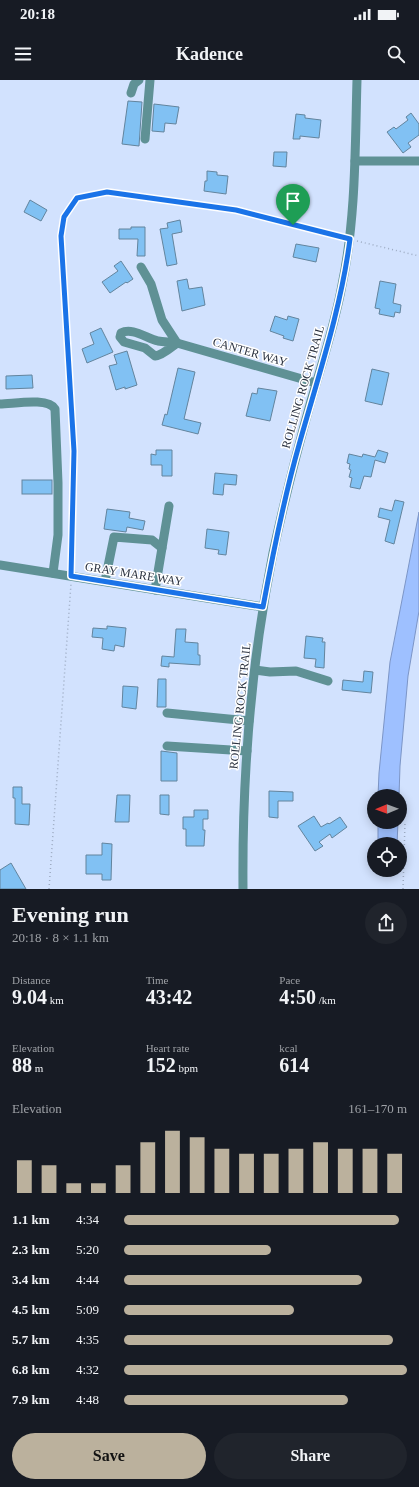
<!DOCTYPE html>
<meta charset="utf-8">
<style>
:root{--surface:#171b24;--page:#20242c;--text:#f1f3f6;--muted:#9ea1a6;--accent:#bbb19d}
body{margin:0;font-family:Georgia,serif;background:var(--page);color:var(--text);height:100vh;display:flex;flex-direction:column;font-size:15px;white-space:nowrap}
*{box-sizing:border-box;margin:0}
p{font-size:13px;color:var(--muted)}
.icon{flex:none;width:22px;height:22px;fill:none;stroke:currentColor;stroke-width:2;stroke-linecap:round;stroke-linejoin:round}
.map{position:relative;height:809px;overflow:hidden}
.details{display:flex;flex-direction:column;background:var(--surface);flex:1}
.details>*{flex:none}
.needle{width:26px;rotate:269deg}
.tools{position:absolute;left:367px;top:709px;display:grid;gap:8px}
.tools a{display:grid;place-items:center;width:40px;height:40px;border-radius:50%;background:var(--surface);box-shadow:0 2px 10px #0003;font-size:20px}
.pin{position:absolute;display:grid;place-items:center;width:34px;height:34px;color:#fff;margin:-41px -17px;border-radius:50% 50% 50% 0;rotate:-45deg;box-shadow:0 0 4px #0007}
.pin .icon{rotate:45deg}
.round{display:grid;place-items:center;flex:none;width:42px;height:42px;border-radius:21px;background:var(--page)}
.overview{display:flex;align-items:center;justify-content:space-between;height:68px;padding:0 12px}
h1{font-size:22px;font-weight:700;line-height:30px}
.figures{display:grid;grid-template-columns:repeat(3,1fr);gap:6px;height:68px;padding:4px 12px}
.figures div{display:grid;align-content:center}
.figures b{font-size:20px;font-weight:700}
.figures small{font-size:11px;font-weight:400}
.figures p{font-size:11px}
.chart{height:112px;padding:8px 12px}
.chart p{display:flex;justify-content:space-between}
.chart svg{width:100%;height:72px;margin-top:4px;stroke:var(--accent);stroke-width:6}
.primary-button{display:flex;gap:8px;margin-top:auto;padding:8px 12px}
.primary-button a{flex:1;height:46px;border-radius:24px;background:var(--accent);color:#111;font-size:16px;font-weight:700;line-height:46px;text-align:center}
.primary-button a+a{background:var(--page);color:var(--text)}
ul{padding:0 12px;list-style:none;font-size:13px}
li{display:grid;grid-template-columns:64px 48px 1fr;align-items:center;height:30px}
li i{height:10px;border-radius:5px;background:var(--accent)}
.status{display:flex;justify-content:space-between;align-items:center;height:28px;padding:0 20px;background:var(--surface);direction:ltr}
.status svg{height:11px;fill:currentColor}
header{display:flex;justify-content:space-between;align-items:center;height:52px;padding:0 12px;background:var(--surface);font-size:18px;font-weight:700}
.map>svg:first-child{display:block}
.water{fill:#9ec0ff;stroke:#7c95c6}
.building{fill:#81c1f3;stroke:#63849d}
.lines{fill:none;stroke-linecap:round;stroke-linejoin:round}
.path{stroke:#9dabc2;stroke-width:1.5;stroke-dasharray:1 3;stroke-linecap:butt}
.minor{stroke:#5f9195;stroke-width:9}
.route-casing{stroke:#fff;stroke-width:8}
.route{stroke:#1a73e8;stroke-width:5}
.labels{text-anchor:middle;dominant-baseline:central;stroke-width:3;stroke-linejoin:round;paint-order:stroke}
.street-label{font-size:12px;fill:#2b3240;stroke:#fff}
</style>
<div class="status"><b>20:18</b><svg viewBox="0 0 49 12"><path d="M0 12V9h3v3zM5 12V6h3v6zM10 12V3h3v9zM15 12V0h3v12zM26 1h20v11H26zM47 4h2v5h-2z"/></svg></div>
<header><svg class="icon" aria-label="menu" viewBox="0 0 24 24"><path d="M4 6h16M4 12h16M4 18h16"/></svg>Kadence<svg class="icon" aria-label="search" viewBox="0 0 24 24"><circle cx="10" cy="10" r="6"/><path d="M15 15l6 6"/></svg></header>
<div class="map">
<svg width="419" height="809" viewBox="0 0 419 809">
<rect width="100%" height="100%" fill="#d2e2fe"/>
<g class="water">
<path d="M419 432V531L408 596 400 686 399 716H378L379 693 390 582Z"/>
<path d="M378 742H398L397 764H378Z"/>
</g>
<g class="building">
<path d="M128 21 142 22 139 66 122 64Z"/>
<path d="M154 24 179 27 176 44 165 43 164 52 152 51Z"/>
<path d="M411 33 419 44V55L408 63 411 67 403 73 387 52 394 47 396 49 408 40 406 37Z"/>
<path d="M296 34 305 35V38L321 40 319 58 300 56V59H293Z"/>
<path d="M274 72H287L286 87 273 86Z"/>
<path d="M207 91 217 92V95L228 96 226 114 204 111 205 101H207Z"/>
<path d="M30 120 47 130 41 141 24 132Z"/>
<path d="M180 140 182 152 172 154 177 184 167 186 160 149 168 148 167 143Z"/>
<path d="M131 147H145V176H137L138 159H119V149H131Z"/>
<path d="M296 164 319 168 316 182 293 177Z"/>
<path d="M121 181 133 199 127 203 126 202 110 213 102 202 118 191 114 186Z"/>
<path d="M187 199 189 209 202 207 205 225 182 231 177 201Z"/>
<path d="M380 201 396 204 393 223 401 225 400 233 395 232 394 237 379 234 380 229 375 228Z"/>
<path d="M275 236 287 240 288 236 299 239 293 261 283 258 284 256 270 251Z"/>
<path d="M101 248 113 272 87 283 82 269 94 264 90 253Z"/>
<path d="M127 271 137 305 125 309V307L116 310 109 286 117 284 114 275Z"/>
<path d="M178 288 195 292 184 339 201 343 198 354 162 345 165 334 167 335Z"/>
<path d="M372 289 389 293 382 325 365 321Z"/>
<path d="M32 295 33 308 6 309V296Z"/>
<path d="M258 308 277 311 270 341 246 336 252 313 257 314Z"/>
<path d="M156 370H172V396H162V385H151V374L156 375Z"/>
<path d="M378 370 388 373 385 383 375 380 371 397 364 396 360 409 350 407 352 398 349 397 351 390 349 389 350 384 347 383 349 374 362 377 363 374 375 377Z"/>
<path d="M215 393 237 395 236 405 224 404 223 415 213 414Z"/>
<rect x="22" y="400" width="30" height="14"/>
<path d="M395 420 404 422 394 464 385 461 390 440 378 437 380 428 392 431Z"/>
<path d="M107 429 130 432 129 438 145 441 143 450 127 447 126 452 104 449Z"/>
<path d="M207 449 229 452 226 475 218 474 219 470 205 468Z"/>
<path d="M107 546 126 548 124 567 115 565 114 571 102 569 103 558 92 557 93 548 107 549Z"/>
<path d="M176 549H186L185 562 198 563V575H200V585L169 583V587L161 586 162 576 174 577Z"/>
<path d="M306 556 323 558 322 562H325L324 588 315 587 316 579 304 578Z"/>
<path d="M364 591 373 592 371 613 342 610 343 600 363 602Z"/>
<path d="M158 599H166V627H157Z"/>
<path d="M123 606 138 607 136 629 122 627Z"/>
<path d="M161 671 177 673V701H161Z"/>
<path d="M13 707H22V724H30L29 745 15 744V718H13Z"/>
<path d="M269 711 293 712V721H278V738L269 737Z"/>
<path d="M117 715H130L129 742H115Z"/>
<path d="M160 715H169V735L160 734Z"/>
<path d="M194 730H208V739H203V750H205L204 766H186V749H183V737H194Z"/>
<path d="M314 736 321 747 328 743 329 744 340 737 347 747 332 758 330 754 319 762 323 766 315 771 298 746Z"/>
<path d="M102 763 112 764 111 800H102V794H86V775H102Z"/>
<path d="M11 783 26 809H0V790Z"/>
</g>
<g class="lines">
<g class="path">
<path d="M357 161 419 176"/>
<path d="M72 488 74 371 61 156 64 137 77 118 107 112 236 130 341 157"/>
<path d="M49 809 71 504"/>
<path d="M403 809 405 742"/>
</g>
<g class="minor">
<path d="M131 13 134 4 139 0"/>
<path d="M145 59 150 0"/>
<path d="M355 81H419"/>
<path d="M141 187 151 204 162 240 177 263"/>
<path d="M177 263C170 268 163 275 155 276L145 268 124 262 120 257 121 253C132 247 146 258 158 261 164 262 171 262 177 263L316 303"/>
<path d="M0 324C13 324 48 317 55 329L58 403V455L53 493"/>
<path d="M0 485 263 527"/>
<path d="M105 501 114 457 152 460 162 468"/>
<path d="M155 510 169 426"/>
<path d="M255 590 270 592 296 591 328 601"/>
<path d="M167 633 249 641"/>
<path d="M167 666 247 671"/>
<path d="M243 809C242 696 251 583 273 473 284 422 297 371 311 321 322 283 335 244 342 205 356 138 355 69 357 0"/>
</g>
</g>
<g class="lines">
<defs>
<path id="route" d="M107 112 236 130 350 159C341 229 318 297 299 365 284 418 273 473 263 527L71 496 74 371 61 156 64 137 77 118Z"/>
</defs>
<use href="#route" class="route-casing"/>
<use href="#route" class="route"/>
</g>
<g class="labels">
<g class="street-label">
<text transform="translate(250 272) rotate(16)">CANTER WAY</text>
<text transform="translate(303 307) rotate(-74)">ROLLING ROCK TRAIL</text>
<text transform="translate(134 494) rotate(9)">GRAY MARE WAY</text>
<text transform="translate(240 626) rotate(-84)">ROLLING ROCK TRAIL</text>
</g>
</g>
</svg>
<div class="tools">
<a><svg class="needle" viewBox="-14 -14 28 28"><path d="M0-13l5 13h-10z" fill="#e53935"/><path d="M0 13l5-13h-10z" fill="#9ea1a6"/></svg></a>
<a><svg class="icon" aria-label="locate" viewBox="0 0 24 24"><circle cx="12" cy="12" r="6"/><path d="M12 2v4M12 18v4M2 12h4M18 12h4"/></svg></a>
</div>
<div class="pin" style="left:293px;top:145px;background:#1e9e55"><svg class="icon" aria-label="arrive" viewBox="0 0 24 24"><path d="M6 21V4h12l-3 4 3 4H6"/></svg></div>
</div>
<section class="details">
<div class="overview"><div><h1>Evening run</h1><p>20:18 · 8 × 1.1 km</p></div><a class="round"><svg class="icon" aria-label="share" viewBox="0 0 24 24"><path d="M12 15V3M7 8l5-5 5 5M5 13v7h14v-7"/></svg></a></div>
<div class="figures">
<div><p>Distance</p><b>9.04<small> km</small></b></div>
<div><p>Time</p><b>43:42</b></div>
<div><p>Pace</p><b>4:50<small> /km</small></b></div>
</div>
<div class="figures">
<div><p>Elevation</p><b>88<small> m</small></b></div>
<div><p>Heart rate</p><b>152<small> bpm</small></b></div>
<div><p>kcal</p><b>614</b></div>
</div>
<div class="chart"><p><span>Elevation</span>161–170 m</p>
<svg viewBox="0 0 160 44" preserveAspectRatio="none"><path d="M5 44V24M15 44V27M25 44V38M35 44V38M45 44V27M55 44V13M65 44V6M75 44V10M85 44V17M95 44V20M105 44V20M115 44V17M125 44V13M135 44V17M145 44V17M155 44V20"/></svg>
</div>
<ul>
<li><b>1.1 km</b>4:34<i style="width:97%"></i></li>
<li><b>2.3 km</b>5:20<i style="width:52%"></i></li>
<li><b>3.4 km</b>4:44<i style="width:84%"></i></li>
<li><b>4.5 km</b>5:09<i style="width:60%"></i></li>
<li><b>5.7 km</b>4:35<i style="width:95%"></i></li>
<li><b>6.8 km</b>4:32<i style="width:100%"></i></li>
<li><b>7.9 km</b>4:48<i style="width:79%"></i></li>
</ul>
<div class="primary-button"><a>Save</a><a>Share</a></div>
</section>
